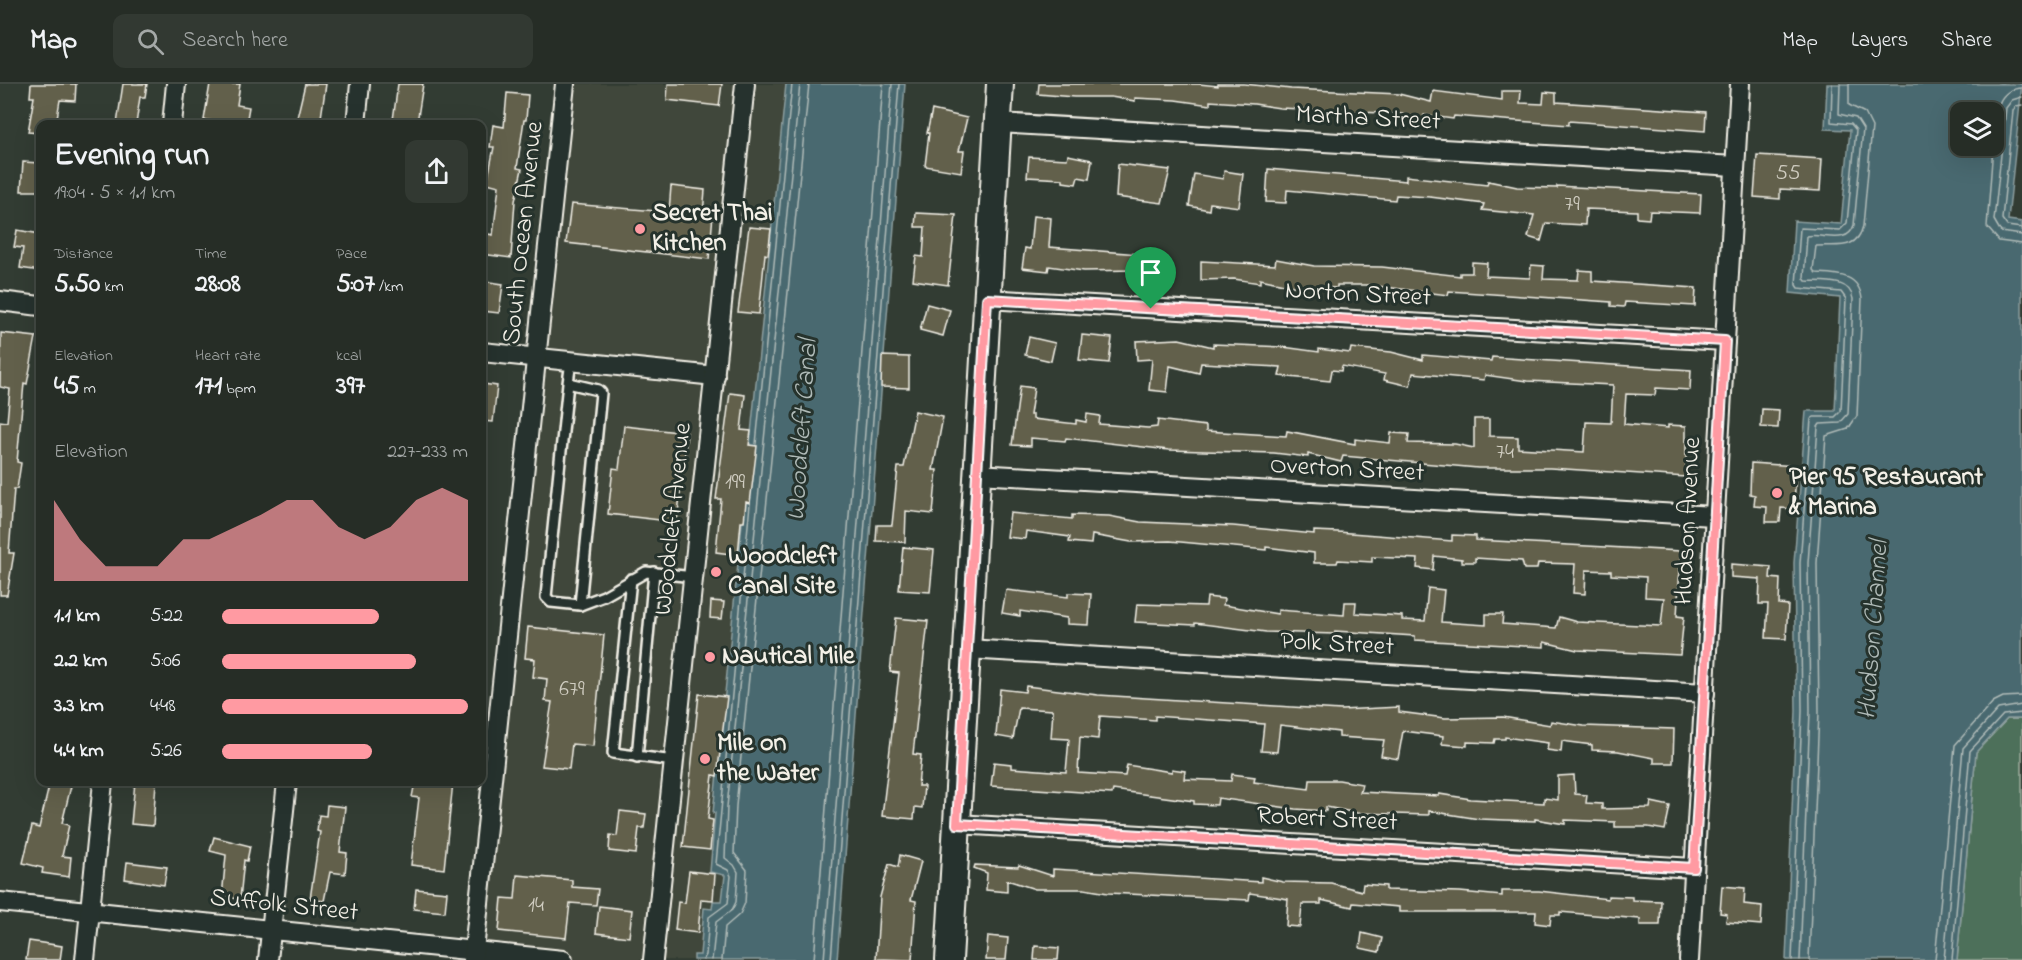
<!DOCTYPE html>
<meta charset="utf-8">
<style>
:root{--surface:#262d26;--page:#323932;--text:#f1f3f6;--muted:#a4a8a7;--line:#424943;--accent:#ff9aa2}
body{margin:0;font-family:"Indie Flower",sans-serif;background:var(--page);color:var(--text);height:100vh;display:flex;flex-direction:column;font-size:22px;white-space:nowrap}
*{box-sizing:border-box;margin:0}
p{font-size:20px;color:var(--muted)}
.icon{flex:none;width:33px;height:33px;fill:none;stroke:currentColor;stroke-width:2;stroke-linecap:round;stroke-linejoin:round}
.map{position:relative;flex:1;overflow:hidden}
.drawer{position:absolute;left:36px;top:36px;width:450px;height:666px;display:flex;flex-direction:column;background:var(--surface);border-radius:12px;box-shadow:0 6px 24px #0002,0 0 0 2px var(--line)}
.drawer>*{flex:none}
.tools{position:absolute;left:1950px;top:18px;display:grid;gap:12px}
.tools a{display:grid;place-items:center;width:54px;height:54px;border-radius:12px;background:var(--surface);box-shadow:0 6px 24px #0002,0 0 0 2px var(--line);font-size:30px}
.pin{position:absolute;display:grid;place-items:center;width:51px;height:51px;color:#fff;margin:-62px -26px;border-radius:50% 50% 50% 0;rotate:-45deg;box-shadow:0 0 6px #0007}
.pin .icon{rotate:45deg}
.round{display:grid;place-items:center;flex:none;width:63px;height:63px;border-radius:12px;background:var(--page)}
.head{display:flex;align-items:center;justify-content:space-between;height:102px;padding:0 18px}
h1{font-size:33px;font-weight:700;line-height:45px}
.figures{display:grid;grid-template-columns:repeat(3,1fr);gap:9px;height:102px;padding:6px 18px}
.figures div{display:grid;align-content:center}
.figures b{font-size:26px;font-weight:700}
.figures small{font-size:16px;font-weight:400}
.figures p{font-size:16px}
.chart{height:168px;padding:12px 18px}
.chart p{display:flex;justify-content:space-between}
.chart svg{width:100%;height:108px;margin-top:6px;fill:var(--accent);opacity:.7}
ul{padding:0 18px;list-style:none;font-size:20px}
li{display:grid;grid-template-columns:96px 72px 1fr;align-items:center;height:45px}
li i{height:15px;border-radius:8px;background:var(--accent)}
header{display:flex;align-items:center;gap:36px;box-sizing:border-box;height:84px;padding:0 30px;background:var(--surface);border-bottom:2px solid var(--line)}
header strong{font-size:28px}
nav{display:flex;gap:33px;margin-inline-start:auto;font-size:21px}
.search{width:420px;height:54px;background:var(--page);display:flex;align-items:center;gap:15px;box-sizing:border-box;padding:0 21px;border-radius:12px;color:var(--muted);font-size:22px}
.map>svg:first-child{display:block}
.built{fill:#40473a}
.green{fill:#4e705a;stroke:#a1b0a1;stroke-width:1.5}
.water{fill:#496970;stroke:#8d9fa0;stroke-width:1.5;fill-rule:evenodd}
.lines{fill:none;stroke-linecap:round;stroke-linejoin:round}
.shore{stroke:#b0bbb8;stroke-width:1.5}
.building{fill:#62604c;stroke:#f4f1e8;stroke-width:1.5}
.lane-casing{stroke:#f4f1e8;stroke-width:14}
.street-casing{stroke:#f4f1e8;stroke-width:22}
.secondary-casing{stroke:#f4f1e8;stroke-width:30}
.lane{stroke:#26332d;stroke-width:9}
.street{stroke:#26332d;stroke-width:18}
.secondary{stroke:#26332d;stroke-width:26}
.route-casing{stroke:#fff;stroke-width:12}
.route{stroke:#ff9aa2;stroke-width:8}
.poi-dot{fill:#ff9aa2;stroke:#26332d;stroke-width:2}
.labels{text-anchor:middle;dominant-baseline:central;stroke-width:6;stroke-linejoin:round;paint-order:stroke}
.number-label{font-size:22px;fill:#d0cdc1}
.street-label{font-size:26px;fill:#f4f1e8;stroke:#26332d}
.poi-label{font-size:26px;font-weight:bold;fill:#f4f1e8;stroke:#26332d;text-anchor:start}
.water-label{font-size:27px;font-style:italic;fill:#b0bbb8;stroke:#26332d}
</style>
<header>
<strong>Map</strong>
<div class="search"><svg class="icon" aria-label="search" viewBox="0 0 24 24"><circle cx="10" cy="10" r="6"/><path d="M15 15l6 6"/></svg>Search here</div>
<nav><a>Map</a><a>Layers</a><a>Share</a></nav>
</header>
<div class="map">
<svg width="2022" height="876" viewBox="0 0 2022 876">
<rect width="100%" height="100%" fill="#323c33"/>
<filter id="ink" filterUnits="userSpaceOnUse"><feTurbulence type="fractalNoise" baseFrequency=".0167" numOctaves="2"/><feDisplacementMap in="SourceGraphic" scale="12" xChannelSelector="R" yChannelSelector="G"/><feConvolveMatrix kernelMatrix="1 2 1 2 8 2 1 2 1" color-interpolation-filters="sRGB"/></filter>
<g filter="url(#ink)">
<path class="built" d="M566 0H786L713 728 715 729 710 788 726 790 722 818 712 825H704L700 871H695L694 876H469Z"/>
<path class="green" d="M2007 635H2022V876H1957L1976 668Z"/>
<g class="water">
<path d="M786 0H905L837 876H694V871H700L704 824 712 825 713 817H722L725 791 710 788 715 729H713Z"/>
<path d="M1827 0H2022L2008 136 2022 138V635H2007L1976 668 1957 876H1786L1796 627 1794 479 1806 327H1835L1840 214 1790 209 1794 137 1841 140 1850 46 1825 45ZM1994 28V62H1960V28Z"/>
</g>
<g class="lines">
<g class="shore">
<path d="M2022 13 2012 16 2006 24 1994 136 2001 148 2022 151"/>
<path d="M2022 21 2016 22 2013 27 2002 135 2007 142 2022 144"/>
<path d="M1994 55C1996 34 1994 5 2022 4"/>
<path d="M1993 62 1987 143 1999 157 2022 160"/>
<path d="M756 360 792 0"/>
<path d="M703 876 706 871 709 833 728 819 731 792 728 786 716 780 750 420"/>
<path d="M712 876 716 838 732 826 736 818 738 788 734 781 725 774 727 723 800 0"/>
<path d="M722 876 725 843 740 830 745 819 747 786 734 769 736 722 809 0"/>
<path d="M814 876 883 0"/>
<path d="M824 876 892 0"/>
<path d="M831 876 899 0"/>
<path d="M1792 876 1802 627 1800 479 1811 335 1814 333H1835L1841 327 1846 215 1841 208 1798 204 1796 201 1800 144 1840 146 1847 139 1856 46 1851 40 1831 38 1832 0"/>
<path d="M1800 876 1810 627 1808 479 1818 343 1820 340 1840 339 1848 330 1853 215C1850 194 1823 198 1806 197L1804 194 1807 152C1823 149 1848 162 1854 141L1863 45 1856 34 1839 30 1840 0"/>
<path d="M1809 876 1819 628 1817 479 1826 352 1848 345 1857 332 1862 215C1859 189 1836 190 1816 189L1813 186 1816 162C1835 160 1857 168 1863 142L1872 43 1865 29 1849 21V0"/>
<path d="M1935 876 1955 661 1993 618 2003 613 2022 612"/>
<path d="M1944 876 1963 664 1998 625 2022 621"/>
<path d="M1952 876 1970 667 2003 631 2022 629"/>
</g>
</g>
<g class="building">
<path d="M31 0H76L75 17 60 16 56 40H40V49L28 48 34 13H30Z"/>
<path d="M123 0H147L145 13H140L136 40H117Z"/>
<path d="M210 0H240L237 21 249 23 246 40 204 36Z"/>
<path d="M305 0H326L320 40 296 38Z"/>
<path d="M398 0H423L417 39 393 36Z"/>
<path d="M668 0H722L719 22 667 16Z"/>
<path d="M1039 0H1199L1218 2V0H1244L1291 5 1399 10 1431 18 1433 7 1502 16V7H1521L1520 19 1543 20 1544 8 1556 9V18L1706 28 1705 47 1569 37V41L1454 32 1453 35 1424 31 1423 35 1401 30 1280 24 1254 20 1210 17V21L1175 16 1135 14V17L1111 13H1074L1038 10Z"/>
<path d="M507 9 528 11 526 36H524L517 84 522 85 515 117 511 174 482 170 483 149 493 151 499 102 487 99 494 63H490L493 41 504 43Z"/>
<path d="M932 26 967 34 959 67H964L961 88 925 82 929 49H927Z"/>
<path d="M1068 71 1092 76 1089 95 1078 93 1076 100 1063 98V95L1027 93 1029 73 1067 75Z"/>
<path d="M1757 71 1822 75 1820 107 1780 105V115L1754 113Z"/>
<path d="M23 78 40 79V107H21Z"/>
<path d="M1118 80 1170 86 1162 119 1116 113Z"/>
<path d="M1268 85 1406 97V92L1487 101 1488 97 1517 103 1557 104V102L1701 110 1700 129 1650 127 1649 135 1637 134V127L1586 125 1585 141 1546 139 1541 157 1528 153 1534 131 1482 126 1484 120 1430 113 1396 111 1395 116 1287 106 1286 119 1266 118Z"/>
<path d="M1224 87 1243 90 1239 123 1210 119 1209 126 1189 122 1194 90 1223 95Z"/>
<path d="M671 102 705 106 703 130 713 131 709 175 566 159 571 120 669 128Z"/>
<path d="M916 129 956 131 948 201 913 196 916 172 923 173 925 143H915Z"/>
<path d="M1033 132 1051 134 1049 163 1165 172 1163 193 1134 191V186L1084 187 1049 182 1048 187 1022 184 1025 164 1030 165Z"/>
<path d="M749 143 771 145 768 171 765 170 759 230 738 228Z"/>
<path d="M17 146 40 150V187L20 184 23 164 14 163Z"/>
<path d="M1276 175 1314 182 1382 183 1460 192V189H1472V178L1487 179 1486 192 1530 194 1531 181 1544 182 1543 195 1578 196 1579 186 1592 187V197L1696 204 1695 222 1625 218 1624 223 1611 222V218L1449 207 1448 211 1369 201H1337V204L1293 202 1260 195V199L1234 195 1201 196V177L1275 181Z"/>
<path d="M482 197 503 200 499 229 482 227Z"/>
<path d="M927 220 950 226 943 252 920 246Z"/>
<path d="M1 249 36 253 27 300 24 299 17 378 21 379 17 405H14L9 469H14L7 511H0V337L7 338 10 305 0 303Z"/>
<path d="M1082 251 1112 254 1109 279 1079 276Z"/>
<path d="M1029 253 1055 259 1051 277 1025 271Z"/>
<path d="M1179 255 1213 263V260L1283 263 1319 268V265L1350 269 1351 264 1391 268 1423 276V271L1491 277 1492 273 1691 286 1690 306 1656 304 1655 311 1626 310 1624 340 1668 344V341L1686 342V393L1550 384H1478L1343 372 1341 378 1308 370V373L1274 369 1169 366 1066 354 1065 357 1031 354V362L1012 361 1020 302 1034 304 1030 331H1033V335L1076 340V336L1086 338 1087 330 1100 332 1099 340 1148 344 1157 343 1158 336 1206 342V347L1286 352 1287 347 1355 360V355L1390 359 1391 349 1409 350 1408 359 1455 360 1474 364V335H1489V352L1518 353V364L1584 368 1586 338 1611 339 1613 301 1527 297 1485 291 1484 296 1413 289 1410 302 1384 296 1385 290 1342 282 1341 287 1332 286 1330 297 1279 292 1281 283 1201 279 1199 289 1170 282 1167 308 1149 306 1152 275 1137 276 1136 257Z"/>
<path d="M882 272 909 273V304L881 303Z"/>
<path d="M483 300 497 302 493 338 482 337Z"/>
<path d="M730 309 745 311 741 346 751 347 749 361 757 362 750 419 746 418 744 438H741L738 471 716 468 721 415H716Z"/>
<path d="M1762 325 1779 326 1778 344 1761 343Z"/>
<path d="M915 327 943 333 933 386H937L933 430 906 427 905 458 876 457 877 441H892L898 383H904Z"/>
<path d="M624 342 687 349 677 438 608 430 613 384 619 385Z"/>
<path d="M1751 379 1796 382 1794 425 1781 424 1780 438H1766L1767 423 1754 422 1755 411 1750 410Z"/>
<path d="M1010 429 1072 435V431L1109 432 1140 438 1233 442 1314 450V447L1338 448 1452 457V451L1476 452V456L1681 467 1677 532 1684 533 1680 571 1577 566 1544 558V563L1415 556V552L1335 547V550L1266 548 1195 539V541L1135 538 1137 520 1206 522 1207 513 1224 515 1223 521 1278 530V526L1344 531 1345 518H1356L1355 529 1402 532V536L1425 537 1428 504 1444 506 1441 538 1486 541V530H1503L1502 540 1556 544 1559 533 1577 538 1661 542 1664 514 1645 513 1646 493 1611 491V487L1586 486 1585 510 1573 509 1575 480 1538 479 1537 485H1524L1522 477 1475 474V478H1462V475L1434 472 1433 486 1417 484 1418 475 1372 473V478L1338 476 1337 479H1314V469L1266 463V466L1170 457 1131 458 1092 451 1091 460 1069 458 1070 453 1026 447 1025 455 1007 453Z"/>
<path d="M903 463 934 466 930 508 899 506Z"/>
<path d="M1731 480 1771 483 1770 494 1780 495 1779 520 1788 521 1786 555 1766 554 1768 520H1759L1760 495 1731 493Z"/>
<path d="M1006 506 1068 513V509L1091 510 1089 541 1067 540V534L1020 527V532L1002 529Z"/>
<path d="M711 517 724 518 722 535 710 534Z"/>
<path d="M896 534 928 537 913 670 921 671 918 702H924L922 724 915 723 914 735 882 732 899 589 890 588Z"/>
<path d="M528 543 604 551 593 662 572 660 569 685 542 682 552 618 545 617 547 595 533 593 535 575 525 574Z"/>
<path d="M1026 602 1098 611 1341 626 1399 623V628L1445 634 1503 633 1550 641 1551 637 1584 642 1674 645 1673 679H1654V674L1618 667 1592 666V661L1562 657 1561 668 1547 666 1548 659 1505 653V655H1495L1494 659 1467 658V662L1442 660 1443 652 1403 647 1398 675 1381 672 1384 656 1339 653V648L1280 641 1277 668 1261 667 1264 640 1155 632V636L1100 632 1098 655 1080 653 1078 689 1125 692 1127 681 1172 688V685L1185 687 1184 695 1231 697 1232 690 1255 693 1254 698 1309 705 1310 696H1339L1362 700 1360 708 1439 712V710L1471 715 1544 719V714L1558 716V692L1574 691 1575 710 1587 711 1586 719 1602 720V725L1650 724 1651 718 1670 722 1665 746 1648 743H1615V738L1565 736V740L1535 735V737L1479 735 1429 727V731L1357 729 1326 723V727L1295 725 1218 714 1217 721 1194 720V717L1113 706 1112 710 991 702 994 678 1011 680V684L1066 688 1069 655 1051 654 1053 626 1019 624 1013 655 996 652 1000 605 1025 608Z"/>
<path d="M699 610 727 613 717 692 713 691 708 735 713 736 710 766 683 763Z"/>
<path d="M50 698H72L62 739 69 741 62 772 71 773 69 793 42 789 43 784 23 779 32 742 39 744Z"/>
<path d="M135 698H156L153 742 131 740Z"/>
<path d="M415 698H453L444 785 411 781 419 714 412 713Z"/>
<path d="M327 721 345 723 340 768 347 769 345 790 330 788 324 817 310 815 320 748 317 747 319 731 326 732Z"/>
<path d="M620 727 646 730 644 744H639L636 770 609 767 610 751 617 752Z"/>
<path d="M214 753 250 762 247 777 244 776 240 815 222 813 226 771 210 767Z"/>
<path d="M900 771 921 777 911 816 916 817 912 876 876 875 880 813 889 780 898 783Z"/>
<path d="M127 778 167 783 164 801 125 795Z"/>
<path d="M975 781 1018 783 1019 781 1053 792V785L1261 798V793L1283 798 1331 799 1362 807 1363 800 1386 802V806L1460 808 1502 812V807H1539L1608 815V812L1632 813V816L1661 817 1660 841H1640V835L1560 828V831H1551L1550 841 1535 839 1536 828H1399V823L1353 819 1352 823 1321 816V820H1302L1300 843 1286 842 1288 815 1250 809 1249 816 1108 809 1084 805H1035L1007 796V808L986 806 987 789 974 784Z"/>
<path d="M689 787 715 790 713 816 701 815 698 849 675 846 678 818 685 819Z"/>
<path d="M517 791 572 796V803L598 805 596 821 570 819 566 854 499 847 502 814 515 815Z"/>
<path d="M1722 802 1745 804 1744 820 1762 822 1761 841 1726 838 1727 830 1720 829Z"/>
<path d="M416 805 447 808 445 828 414 825Z"/>
<path d="M599 822 632 826 629 853 596 849Z"/>
<path d="M1362 849 1382 854 1379 868 1360 864Z"/>
<path d="M988 852 1008 854 1006 876H986Z"/>
<path d="M29 857 62 862 60 876H26Z"/>
<path d="M1035 862 1059 864 1058 876H1034Z"/>
</g>
<g class="lines">
<defs>
<g id="lane">
<path d="M568 299 598 306 601 309 580 521 551 518 546 513 568 299 571 277"/>
<path d="M631 495 613 669 674 677"/>
<path d="M580 521 604 512 646 488 694 493"/>
<path d="M637 673 654 488"/>
</g>
<g id="street">
<path d="M998 39 1735 82"/>
<path d="M172 40 176 0"/>
<path d="M356 40 360 0"/>
<path d="M987 215 1725 257"/>
<path d="M0 217 40 222"/>
<path d="M482 268 715 292"/>
<path d="M977 390 1714 432"/>
<path d="M967 565 1705 609"/>
<path d="M957 740 1694 784"/>
<path d="M0 818 563 876"/>
<path d="M85 876 103 698"/>
<path d="M268 876 287 698"/>
<path d="M473 876 565 0"/>
<path d="M653 876 745 0"/>
<path d="M1689 876 1740 0"/>
</g>
<path id="secondary" d="M949 876 1000 0"/>
</defs>
<use href="#lane" class="lane-casing"/>
<use href="#street" class="street-casing"/>
<use href="#secondary" class="secondary-casing"/>
<use href="#lane" class="lane"/>
<use href="#street" class="street"/>
<use href="#secondary" class="secondary"/>
</g>
</g>
<g class="lines" filter="url(#ink)">
<defs>
<path id="route" d="M987 215 1725 257 1694 784 957 740Z"/>
</defs>
<use href="#route" class="route-casing"/>
<use href="#route" class="route"/>
</g>
<g class="poi-dot">
<circle cx="640" cy="145" r="6"/>
<circle cx="1777" cy="409" r="6"/>
<circle cx="716" cy="488" r="6"/>
<circle cx="710" cy="573" r="6"/>
<circle cx="705" cy="675" r="6"/>
</g>
<g class="labels">
<g class="number-label">
<text x="1788" y="90">55</text>
<text x="1572" y="121">79</text>
<text x="1505" y="369">74</text>
<text x="735" y="399">199</text>
<text x="572" y="606">679</text>
<text x="536" y="822">14</text>
</g>
<g class="street-label">
<text transform="translate(1368 35) rotate(3)">Martha Street</text>
<text transform="translate(524 149) rotate(-84)">South Ocean Avenue</text>
<text transform="translate(1358 211) rotate(3)">Norton Street</text>
<text transform="translate(1347 386) rotate(3)">Overton Street</text>
<text transform="translate(674 435) rotate(-84)">Woodcleft Avenue</text>
<text transform="translate(1689 437) rotate(-87)">Hudson Avenue</text>
<text transform="translate(1337 561) rotate(3)">Polk Street</text>
<text transform="translate(1327 736) rotate(3)">Robert Street</text>
<text transform="translate(284 822) rotate(6)">Suffolk Street</text>
</g>
<g class="poi-label">
<text x="652" y="130">Secret Thai<tspan x="652" dy="30">Kitchen</tspan></text>
<text x="1789" y="394">Pier 95 Restaurant<tspan x="1789" dy="30">&amp; Marina</tspan></text>
<text x="728" y="473">Woodcleft<tspan x="728" dy="30">Canal Site</tspan></text>
<text x="722" y="573">Nautical Mile</text>
<text x="717" y="660">Mile on<tspan x="717" dy="30">the Water</tspan></text>
</g>
<g class="water-label">
<text transform="translate(803 346) rotate(-86)">Woodcleft Canal</text>
<text transform="translate(1874 546) rotate(-86)">Hudson Channel</text>
</g>
</g>
</svg>
<div class="tools">
<a><svg class="icon" aria-label="layers" viewBox="0 0 24 24"><path d="M12 4l9 5-9 5-9-5zM3 14l9 5 9-5"/></svg></a>
</div>
<div class="pin" style="left:1151px;top:225px;background:#1e9e55"><svg class="icon" aria-label="arrive" viewBox="0 0 24 24"><path d="M6 21V4h12l-3 4 3 4H6"/></svg></div>
<section class="drawer">
<div class="head"><div><h1>Evening run</h1><p>19:04 · 5 × 1.1 km</p></div><a class="round"><svg class="icon" aria-label="share" viewBox="0 0 24 24"><path d="M12 15V3M7 8l5-5 5 5M5 13v7h14v-7"/></svg></a></div>
<div class="figures">
<div><p>Distance</p><b>5.50<small> km</small></b></div>
<div><p>Time</p><b>28:08</b></div>
<div><p>Pace</p><b>5:07<small> /km</small></b></div>
</div>
<div class="figures">
<div><p>Elevation</p><b>45<small> m</small></b></div>
<div><p>Heart rate</p><b>171<small> bpm</small></b></div>
<div><p>kcal</p><b>397</b></div>
</div>
<div class="chart"><p><span>Elevation</span>227–233 m</p>
<svg viewBox="0 0 160 44" preserveAspectRatio="none"><path d="M0 44V11L10 27L20 38L30 38L40 38L50 27L60 27L70 22L80 17L90 11L100 11L110 22L120 27L130 22L140 11L150 6L160 11V44z"/></svg>
</div>
<ul>
<li><b>1.1 km</b>5:22<i style="width:64%"></i></li>
<li><b>2.2 km</b>5:06<i style="width:79%"></i></li>
<li><b>3.3 km</b>4:48<i style="width:100%"></i></li>
<li><b>4.4 km</b>5:26<i style="width:61%"></i></li>
</ul>
</section>
</div>
